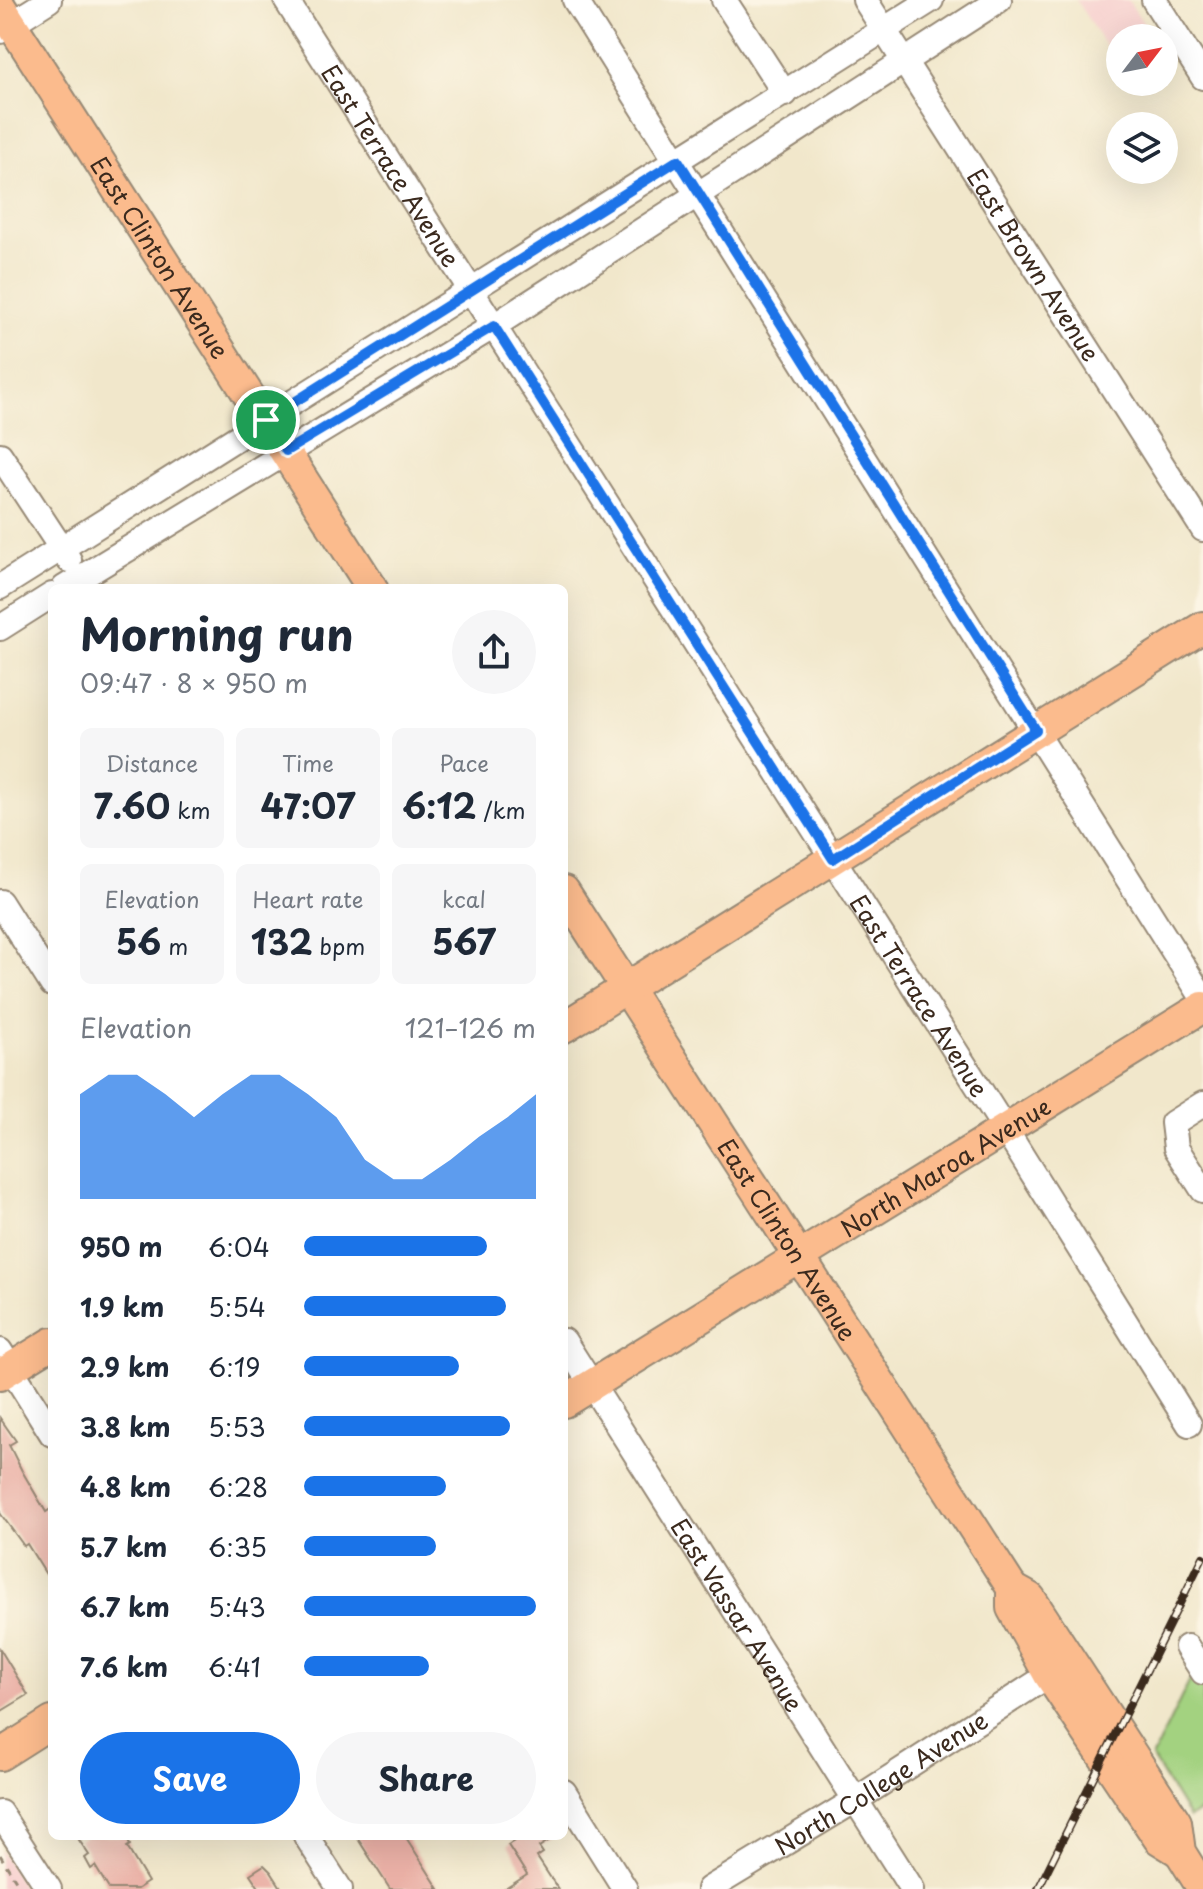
<!DOCTYPE html>
<meta charset="utf-8">
<style>
:root{--surface:#fff;--page:#f6f6f7;--text:#1f2937;--muted:#747a83;--accent:#1a73e8}
body{margin:0;font-family:"Playpen Sans",sans-serif;background:var(--page);color:var(--text);height:100vh;display:flex;flex-direction:column;font-size:30px;white-space:nowrap}
*{box-sizing:border-box;margin:0}
p{font-size:26px;color:var(--muted)}
.icon{flex:none;width:44px;height:44px;fill:none;stroke:currentColor;stroke-width:2;stroke-linecap:round;stroke-linejoin:round}
.map{position:relative;flex:1;overflow:hidden}
.panel{position:absolute;left:48px;top:584px;width:520px;height:1256px;display:flex;flex-direction:column;background:var(--surface);border-radius:12px;box-shadow:0 8px 32px #0002}
.panel>*{flex:none}
.needle{width:52px;rotate:58deg}
.tools{position:absolute;left:1106px;top:24px;display:grid;gap:16px}
.tools a{display:grid;place-items:center;width:72px;height:72px;border-radius:50%;background:var(--surface);box-shadow:0 8px 32px #0002;font-size:40px}
.pin{position:absolute;display:grid;place-items:center;width:68px;height:68px;color:#fff;margin:-34px;border:4px solid #fff;border-radius:50%;box-shadow:0 2px 8px #0007}
.round{display:grid;place-items:center;flex:none;width:84px;height:84px;border-radius:42px;background:var(--page)}
.headline{display:flex;align-items:center;justify-content:space-between;height:136px;padding:0 32px}
h1{font-size:44px;font-weight:700;line-height:60px}
.metrics{display:grid;grid-template-columns:repeat(3,1fr);gap:12px;height:136px;padding:8px 32px}
.metrics div{display:grid;align-content:center;border-radius:12px;background:var(--page);text-align:center}
.metrics b{font-size:34px;font-weight:700}
.metrics small{font-size:22px;font-weight:400}
.metrics p{font-size:22px}
.chart{height:224px;padding:16px 32px}
.chart p{display:flex;justify-content:space-between}
.chart svg{width:100%;height:144px;margin-top:8px;fill:var(--accent);opacity:.7}
.cta{display:flex;gap:16px;margin-top:auto;padding:16px 32px}
.cta a{flex:1;height:92px;border-radius:48px;background:var(--accent);color:#fff;font-size:32px;font-weight:700;line-height:92px;text-align:center}
.cta a+a{background:var(--page);color:var(--text)}
ul{padding:0 32px;list-style:none;font-size:26px}
li{display:grid;grid-template-columns:128px 96px 1fr;align-items:center;height:60px}
li i{height:20px;border-radius:10px;background:var(--accent)}
.map>svg:first-child{display:block}
.built{fill:#f7d0cf}
.green{fill:#a3d280;stroke:#6f7e4f;stroke-width:2}
.building{fill:#eab0a6}
.lines{fill:none;stroke-linecap:round;stroke-linejoin:round}
.minor-casing{stroke:#968874;stroke-width:28}
.major-casing{stroke:#968874;stroke-width:34}
.path{stroke:#968874;stroke-width:3;stroke-dasharray:6 6;stroke-linecap:butt}
.minor{stroke:#fff;stroke-width:24}
.major{stroke:#fbbb8d;stroke-width:30}
.rail-casing{stroke:#3b2a1e;stroke-width:8}
.rail{stroke:#fcf5e5;stroke-width:5;stroke-dasharray:15;stroke-linecap:butt}
.route-casing{stroke:#fff;stroke-width:16}
.route{stroke:#1a73e8;stroke-width:10}
.labels{text-anchor:middle;dominant-baseline:central;stroke-width:6;stroke-linejoin:round;paint-order:stroke}
.street-label{font-size:24px;fill:#3b2a1e;stroke:#fcf5e5}
</style>
<div class="map">
<svg width="1203" height="1889" viewBox="0 0 1203 1889">
<rect width="100%" height="100%" fill="#fcf5e5"/>
<filter id="ink" filterUnits="userSpaceOnUse"><feTurbulence type="fractalNoise" baseFrequency=".0125" numOctaves="2"/><feDisplacementMap in="SourceGraphic" scale="16" xChannelSelector="R" yChannelSelector="G"/><feConvolveMatrix kernelMatrix="1 2 1 2 8 2 1 2 1" color-interpolation-filters="sRGB"/></filter>
<filter id="wash" filterUnits="userSpaceOnUse"><feTurbulence type="fractalNoise" baseFrequency=".006" numOctaves="4" result="noise"/><feDisplacementMap in="SourceGraphic" scale="32" xChannelSelector="R" yChannelSelector="G"/><feGaussianBlur stdDeviation="1.8" result="paint"/><feColorMatrix in="noise" values="0 0 0 0 0 0 0 0 0 0 0 0 0 0 0 0 0 1.4 0 .05"/><feComposite in="paint" operator="in"/></filter>
<g filter="url(#wash)">
<rect width="100%" height="100%" fill="#f1e7cb"/>
<g class="built">
<path d="M1076 0H1128L1153 38H1120V69Z"/>
<path d="M0 1850 24 1889H0Z"/>
</g>
<path class="green" d="M1195 1669 1203 1681V1809L1189 1818 1152 1758Z"/>
<g id="blocks">
<g class="building">
<path d="M0 1418 16 1441 9 1445 22 1471 46 1512 52 1508V1584L27 1544 24 1546 0 1513Z"/>
<path d="M0 1649 28 1695 0 1712Z"/>
<path d="M86 1836H125L130 1845 127 1847 148 1882 137 1889H109L95 1866 91 1869 85 1858 89 1855 79 1840Z"/>
<path d="M356 1836H405L439 1889H390Z"/>
<path d="M522 1836H556L539 1847 543 1853 537 1857 558 1889H505L527 1875 508 1845Z"/>
<path d="M264 1865 271 1872 282 1889H260L250 1874Z"/>
</g>
</g>
</g>
<g filter="url(#ink)">
<use href="#blocks" fill-opacity="0" stroke="#968874" stroke-width="2"/>
<g class="lines">
<defs>
<g id="minor">
<path id="s1" d="M286 0 1005 1129 1189 1424"/>
<path d="M575 0 1203 998"/>
<path d="M724 0 785 94"/>
<path id="s2" d="M865 0 1203 529"/>
<path d="M1154 0 1203 77"/>
<path d="M0 31 49 0"/>
<path d="M0 455 69 560"/>
<path d="M0 587 931 0"/>
<path d="M64 588 494 326 999 0"/>
<path d="M0 628 52 595"/>
<path d="M0 902 52 984"/>
<path d="M1203 1104 1173 1123 1176 1148 1203 1190"/>
<path id="s3" d="M564 1341 912 1889"/>
<path d="M0 1351 52 1434"/>
<path d="M1187 1647 1203 1672"/>
<path d="M564 1792 625 1889"/>
<path d="M0 1813 49 1889"/>
<path d="M306 1836 340 1889"/>
<path id="s4" d="M709 1889 854 1801 1049 1675"/>
</g>
<g id="major">
<path id="s5" d="M0 6 372 588"/>
<path id="s6" d="M564 891 1012 1588 1030 1598 1176 1822 1180 1852 1203 1889"/>
<path d="M564 1027 1203 627"/>
<path d="M0 1375 52 1343"/>
<path id="s7" d="M564 1402 1203 1007"/>
<path d="M1012 1588V1608L1049 1675 1159 1839 1180 1852"/>
<path d="M0 1755 52 1722"/>
</g>
</defs>
<use href="#minor" class="minor-casing"/>
<use href="#major" class="major-casing"/>
<path class="path" d="M0 1855 21 1889"/>
<use href="#minor" class="minor"/>
<use href="#major" class="major"/>
<defs>
<path id="rail" d="M1038 1889 1203 1557"/>
</defs>
<use href="#rail" class="rail-casing"/>
<use href="#rail" class="rail"/>
</g>
</g>
<g class="lines" filter="url(#ink)">
<defs>
<path id="route" d="M678 160 1036 730 833 859 494 326 286 451 266 420Z"/>
</defs>
<use href="#route" class="route-casing"/>
<use href="#route" class="route"/>
</g>
<g class="labels">
<g class="street-label">
<text stroke="none"><textPath href="#s1" startOffset="196">East Terrace Avenue</textPath></text>
<text stroke="none"><textPath href="#s5" startOffset="298">East Clinton Avenue</textPath></text>
<text stroke="none"><textPath href="#s2" startOffset="314">East Brown Avenue</textPath></text>
<text stroke="none"><textPath href="#s1" startOffset="1180">East Terrace Avenue</textPath></text>
<text stroke="none"><textPath href="#s7" startOffset="448">North Maroa Avenue</textPath></text>
<text stroke="none"><textPath href="#s6" startOffset="414">East Clinton Avenue</textPath></text>
<text stroke="none"><textPath href="#s3" startOffset="324">East Vassar Avenue</textPath></text>
<text stroke="none"><textPath href="#s4" startOffset="202">North College Avenue</textPath></text>
</g>
</g>
</svg>
<div class="tools">
<a><svg class="needle" viewBox="-14 -14 28 28"><path d="M0-13l5 13h-10z" fill="#e53935"/><path d="M0 13l5-13h-10z" fill="#747a83"/></svg></a>
<a><svg class="icon" aria-label="layers" viewBox="0 0 24 24"><path d="M12 4l9 5-9 5-9-5zM3 14l9 5 9-5"/></svg></a>
</div>
<div class="pin" style="left:266px;top:420px;background:#1e9e55"><svg class="icon" aria-label="arrive" viewBox="0 0 24 24"><path d="M6 21V4h12l-3 4 3 4H6"/></svg></div>
<section class="panel">
<div class="headline"><div><h1>Morning run</h1><p>09:47 · 8 × 950 m</p></div><a class="round"><svg class="icon" aria-label="share" viewBox="0 0 24 24"><path d="M12 15V3M7 8l5-5 5 5M5 13v7h14v-7"/></svg></a></div>
<div class="metrics">
<div><p>Distance</p><b>7.60<small> km</small></b></div>
<div><p>Time</p><b>47:07</b></div>
<div><p>Pace</p><b>6:12<small> /km</small></b></div>
</div>
<div class="metrics">
<div><p>Elevation</p><b>56<small> m</small></b></div>
<div><p>Heart rate</p><b>132<small> bpm</small></b></div>
<div><p>kcal</p><b>567</b></div>
</div>
<div class="chart"><p><span>Elevation</span>121–126 m</p>
<svg viewBox="0 0 160 44" preserveAspectRatio="none"><path d="M0 44V12L10 6L20 6L30 12L40 19L50 12L60 6L70 6L80 12L90 19L100 32L110 38L120 38L130 32L140 25L150 19L160 12V44z"/></svg>
</div>
<ul>
<li><b>950 m</b>6:04<i style="width:79%"></i></li>
<li><b>1.9 km</b>5:54<i style="width:87%"></i></li>
<li><b>2.9 km</b>6:19<i style="width:67%"></i></li>
<li><b>3.8 km</b>5:53<i style="width:89%"></i></li>
<li><b>4.8 km</b>6:28<i style="width:61%"></i></li>
<li><b>5.7 km</b>6:35<i style="width:57%"></i></li>
<li><b>6.7 km</b>5:43<i style="width:100%"></i></li>
<li><b>7.6 km</b>6:41<i style="width:54%"></i></li>
</ul>
<div class="cta"><a>Save</a><a>Share</a></div>
</section>
</div>
